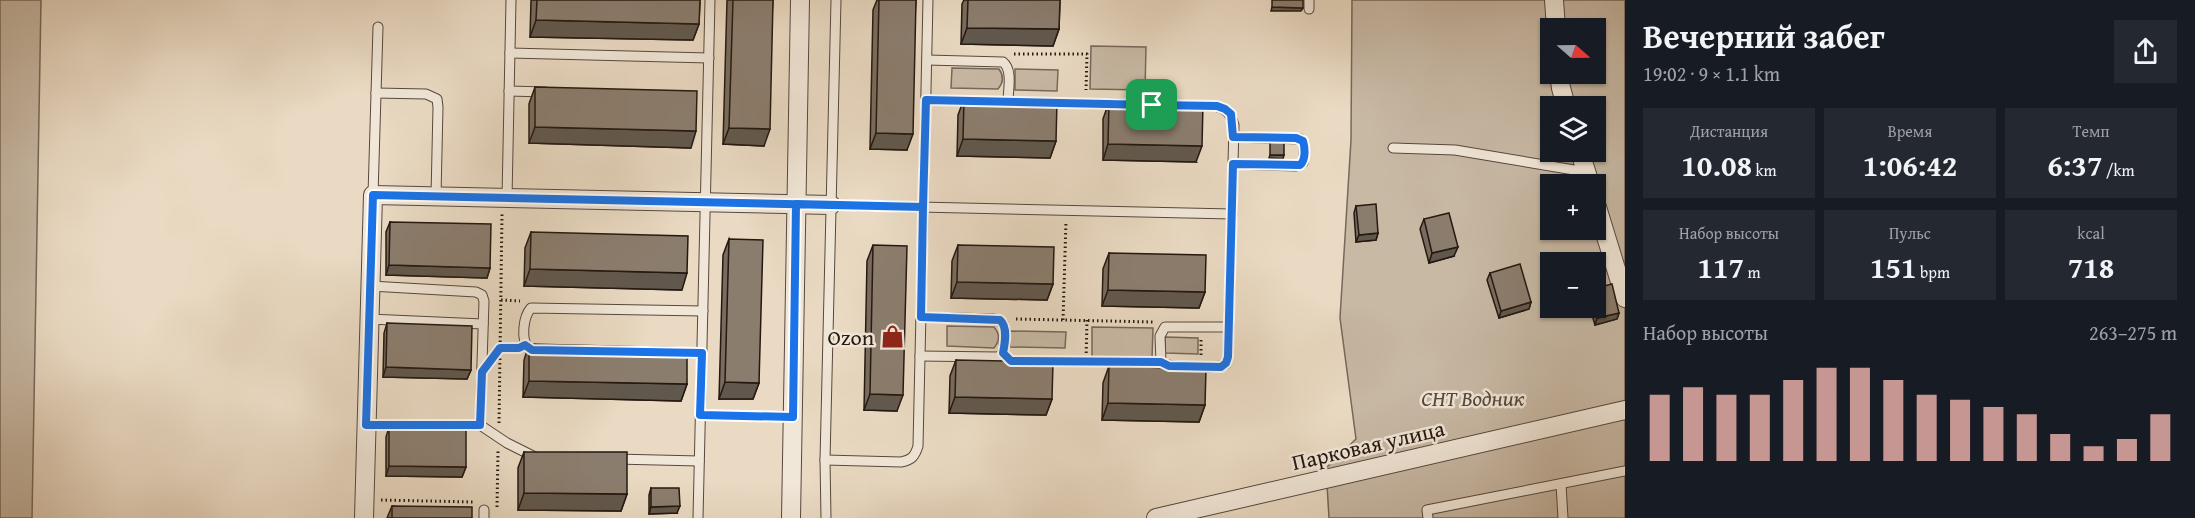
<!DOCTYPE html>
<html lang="ru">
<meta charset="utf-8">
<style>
:root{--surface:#171b24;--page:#242831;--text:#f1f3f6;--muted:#9ea1a6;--accent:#c59692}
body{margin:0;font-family:"Gentium Book Plus",serif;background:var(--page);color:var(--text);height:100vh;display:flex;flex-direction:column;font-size:22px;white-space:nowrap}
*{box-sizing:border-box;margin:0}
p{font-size:20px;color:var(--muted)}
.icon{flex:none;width:33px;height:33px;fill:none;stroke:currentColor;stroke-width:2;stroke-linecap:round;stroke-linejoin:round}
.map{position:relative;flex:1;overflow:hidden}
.sheet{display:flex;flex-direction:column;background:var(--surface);width:570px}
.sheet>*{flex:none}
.needle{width:39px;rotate:110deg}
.tools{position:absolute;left:1540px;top:18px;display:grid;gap:12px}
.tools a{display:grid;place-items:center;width:66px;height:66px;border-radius:0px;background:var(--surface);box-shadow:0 2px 4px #0004;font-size:30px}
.pin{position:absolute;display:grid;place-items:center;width:51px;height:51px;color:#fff;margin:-26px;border-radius:12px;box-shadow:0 3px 9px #0006}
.round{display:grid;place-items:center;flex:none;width:63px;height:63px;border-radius:0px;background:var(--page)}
.headline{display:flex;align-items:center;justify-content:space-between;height:102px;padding:0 18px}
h1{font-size:33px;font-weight:800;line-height:45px}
.stats{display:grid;grid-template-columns:repeat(3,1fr);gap:9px;height:102px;padding:6px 18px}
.stats div{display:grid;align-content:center;border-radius:0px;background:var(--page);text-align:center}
.stats b{font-size:30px;font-weight:800}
.stats small{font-size:16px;font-weight:400}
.stats p{font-size:16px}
.chart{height:168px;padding:12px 18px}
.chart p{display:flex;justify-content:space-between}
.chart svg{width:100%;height:108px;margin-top:6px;stroke:var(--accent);stroke-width:6}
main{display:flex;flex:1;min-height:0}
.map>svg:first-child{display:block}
.green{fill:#c8b9a5;stroke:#76685b;stroke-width:1.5;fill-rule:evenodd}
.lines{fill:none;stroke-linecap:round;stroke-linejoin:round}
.service-casing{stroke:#56483e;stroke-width:11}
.minor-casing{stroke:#56483e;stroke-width:20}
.path{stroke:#241811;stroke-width:3;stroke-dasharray:1.5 3;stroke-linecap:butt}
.service{stroke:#f1e7d8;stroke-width:9}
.minor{stroke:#f1e7d8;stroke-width:18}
.wall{fill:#786c5f;stroke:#241811;stroke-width:1.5}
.shaded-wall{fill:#61584d;stroke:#241811;stroke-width:1.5}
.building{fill:#8b7d6e;stroke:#241811;stroke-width:1.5}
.route-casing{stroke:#fff;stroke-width:12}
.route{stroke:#1a73e8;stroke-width:8}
.labels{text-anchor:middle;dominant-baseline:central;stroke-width:5;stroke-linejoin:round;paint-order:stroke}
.poi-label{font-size:22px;fill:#241811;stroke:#f1e7d8;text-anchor:end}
.park-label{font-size:22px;font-style:italic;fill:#55483d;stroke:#f1e7d8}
.street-label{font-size:22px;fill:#241811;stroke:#f1e7d8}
</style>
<main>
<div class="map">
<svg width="1625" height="518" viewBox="0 0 1625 518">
<rect width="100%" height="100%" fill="#eadac3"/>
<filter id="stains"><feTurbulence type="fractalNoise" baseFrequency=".00333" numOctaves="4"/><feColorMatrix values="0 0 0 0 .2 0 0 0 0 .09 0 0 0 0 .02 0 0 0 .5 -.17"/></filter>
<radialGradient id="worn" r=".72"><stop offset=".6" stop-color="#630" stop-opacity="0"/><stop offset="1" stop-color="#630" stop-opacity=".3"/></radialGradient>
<g class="green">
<path d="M0 0H41L32 518H0Z"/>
<path d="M1352 0H1625V518H1329L1326 468 1356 439 1340 318 1351 140ZM1551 28H1596V74H1551ZM1551 106H1596V152H1551ZM1551 184H1596V230H1551ZM1551 262H1596V308H1551Z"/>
<path d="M1091 46 1146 47 1145 90 1090 89Z"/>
<path d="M952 68 999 69C1004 76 1004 82 998 89L951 88Z"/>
<path d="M1015 69 1058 70 1057 91 1015 90Z"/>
<path d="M947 326 994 327C1000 334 1000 340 994 348L947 346Z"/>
<path d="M1092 327 1153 328 1152 359 1092 358Z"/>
<path d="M1010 331 1066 332 1065 348 1010 347Z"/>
<path d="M1165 337 1198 338V354L1165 353Z"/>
</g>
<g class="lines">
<defs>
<g id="service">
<path d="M1309 9V0"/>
<path d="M510 53 709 58"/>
<path d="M927 60 1003 62C1013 70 1008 90 1008 102"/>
<path d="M509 91 545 92"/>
<path d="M376 93 426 94 437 99 438 107 436 196"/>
<path d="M926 100 974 101"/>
<path d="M1045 103 1121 104"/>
<path d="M1192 106C1212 106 1228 102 1234 125L1228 357 1226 364C1217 369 1168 369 1161 362L1160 336 1165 327H1229"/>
<path d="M1393 148 1455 150 1586 172"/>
<path d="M1233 164 1296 166 1303 163C1304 156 1306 144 1300 139L1233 137"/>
<path d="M373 195 378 27"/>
<path d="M507 198 511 0"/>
<path d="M831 205 1232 214"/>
<path d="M370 286 476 292 482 295 484 301 480 425"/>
<path d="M369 319 483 324"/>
<path d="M538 350 528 348C521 339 523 317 531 308L703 311"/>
<path d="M675 353H702"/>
<path d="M920 356 998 357 1003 353 1005 330 1003 323 994 319 921 317"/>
<path d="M366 425H480L507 443 535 457"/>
<path d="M615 459 699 461"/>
<path d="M825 460 901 462C912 460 915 456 918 446L928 0"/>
<path d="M1561 484 1563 518"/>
<path d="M484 518V510"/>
<path d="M698 518 710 0"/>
<path d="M826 518 825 460 836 0"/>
<path d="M1428 518 1427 510 1625 471"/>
</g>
<g id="minor">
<path d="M1554 0 1556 28"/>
<path d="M1559 74 1561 88 1566 106"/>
<path d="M1580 152 1590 184"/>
<path d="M1596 204 1625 298"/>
<path d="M364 518 373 195 831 205"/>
<path d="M791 518 800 0"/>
<path d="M1156 518 1625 410"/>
</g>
</defs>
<use href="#service" class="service-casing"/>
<use href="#minor" class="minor-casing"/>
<g class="path">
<path d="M1014 54H1087L1086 90"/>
<path d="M501 300 520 301"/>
<path d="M1016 319 1153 322"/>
<path d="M1063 320 1066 221"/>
<path d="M500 348H515"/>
<path d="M1201 355V340"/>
<path d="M1014 361 1148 364"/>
<path d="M1086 362 1087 320"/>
<path d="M713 415 775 417"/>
<path d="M499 423 502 214"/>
<path d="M381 500 473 502"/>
<path d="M497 507 498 451"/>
</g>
<use href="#service" class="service"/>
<use href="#minor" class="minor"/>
</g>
<g class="wall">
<path d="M531 0H700L699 24 693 40 530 37Z"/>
<path d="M727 0H773L764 146 723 144Z"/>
<path d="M877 0H916L907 150 870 149 873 10Z"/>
<path d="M964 0H1060L1059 29 1053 46 961 44 962 4Z"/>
<path d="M535 87 691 148 529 143V104Z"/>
<path d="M964 99 1056 141 1050 158 957 156 958 115Z"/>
<path d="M1109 102 1196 162 1103 160V119Z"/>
<path d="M1356 206 1378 233 1376 240 1356 242 1354 213Z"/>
<path d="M1424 219 1454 256 1429 263 1420 229Z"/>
<path d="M390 222 490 268 487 278 386 275V232Z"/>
<path d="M531 232 682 290 524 286 525 248Z"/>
<path d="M729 239 759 383 753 399H719L723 255Z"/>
<path d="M873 245 897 411 864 410 867 261Z"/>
<path d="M958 245 1053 284 1047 300 951 298 952 261Z"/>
<path d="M1109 253 1205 292 1199 308 1102 306 1103 269Z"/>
<path d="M1490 273 1531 302 1529 309 1499 318 1487 280Z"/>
<path d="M1590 308H1596L1619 313 1617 319 1595 325Z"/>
<path d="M387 323 471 370 467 379 383 377 384 333Z"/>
<path d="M529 344 687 384 681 401 523 397 524 360Z"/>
<path d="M956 360 1052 399 1046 415 949 413 950 376Z"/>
<path d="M1109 366 1205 405 1199 422 1102 420 1103 383Z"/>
<path d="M389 427 466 467 462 477 386 476V437Z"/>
<path d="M524 452 627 494 621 511 518 510V468Z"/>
<path d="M651 488 677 513 649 514V495Z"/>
<path d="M392 506 472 518H387Z"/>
</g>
<g class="shaded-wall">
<path d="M1272 7 1303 8 1301 11H1271Z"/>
<path d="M536 20 699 24 693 40 530 37Z"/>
<path d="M967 28 1059 29 1053 46 961 44Z"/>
<path d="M535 127 696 131 691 148 529 143Z"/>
<path d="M729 128 770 129 764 146 723 144Z"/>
<path d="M876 133 913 134 907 150 870 149Z"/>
<path d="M963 139 1056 141 1050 158 957 156Z"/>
<path d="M1108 144 1202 146 1196 162 1103 160Z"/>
<path d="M1270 155H1284L1283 159 1269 158Z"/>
<path d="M1378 233 1376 240 1356 242 1359 235Z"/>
<path d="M1458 247 1454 256 1429 263 1432 253Z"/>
<path d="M389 265 490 268 487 278 386 275Z"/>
<path d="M530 269 687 273 682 290 524 286Z"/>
<path d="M957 282 1053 284 1047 300 951 298Z"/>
<path d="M1108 290 1205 292 1199 308 1102 306Z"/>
<path d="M1531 302 1529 309 1499 318 1501 311Z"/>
<path d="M1619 313 1617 319 1595 325 1597 318Z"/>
<path d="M386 367 471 370 467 379 383 377Z"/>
<path d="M529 381 687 384 681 401 523 397Z"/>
<path d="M725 382 759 383 753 399H719Z"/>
<path d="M870 394 903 395 897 411 864 410Z"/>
<path d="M955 397 1052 399 1046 415 949 413Z"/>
<path d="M1108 403 1205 405 1199 422 1102 420Z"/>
<path d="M389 466 466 467 462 477 386 476Z"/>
<path d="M524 493 627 494 621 511 518 510Z"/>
<path d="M680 506 677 513 649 514 651 507Z"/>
</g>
<g class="building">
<path d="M537 0H700L699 24 536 20Z"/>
<path d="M733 0H773L770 129 729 128Z"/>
<path d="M879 0H916L913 134 876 133Z"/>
<path d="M968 0H1060L1059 29 967 28Z"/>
<path d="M1272 0H1303V8L1272 7Z"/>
<path d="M535 87 697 91 696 131 535 127Z"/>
<path d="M964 99 1057 101 1056 141 963 139Z"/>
<path d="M1109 102 1203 104 1202 146 1108 144Z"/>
<path d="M1270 141 1284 142V155H1270Z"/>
<path d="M1376 204 1378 233 1359 235 1356 206Z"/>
<path d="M1449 213 1458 247 1432 253 1424 219Z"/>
<path d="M390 222 491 224 490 268 389 265Z"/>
<path d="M531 232 688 236 687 273 530 269Z"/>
<path d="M729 239 763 240 759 383 725 382Z"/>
<path d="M873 245 907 246 903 395 870 394Z"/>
<path d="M958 245 1054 247 1053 284 957 282Z"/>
<path d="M1109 253 1206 255 1205 292 1108 290Z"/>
<path d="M1520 264 1531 302 1501 311 1490 273Z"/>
<path d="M1612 284 1619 313 1597 318 1595 308H1596V288Z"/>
<path d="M387 323 472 326 471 370 386 367Z"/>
<path d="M529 344 687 348V384L529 381Z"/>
<path d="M956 360 1053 362 1052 399 955 397Z"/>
<path d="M1109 366 1206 369 1205 405 1108 403Z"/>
<path d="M389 427 466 428V467L389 466Z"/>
<path d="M524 452H627V494L524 493Z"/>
<path d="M651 488H679L680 506 651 507Z"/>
<path d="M392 506 472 507V518H392Z"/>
</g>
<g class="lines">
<defs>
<path id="route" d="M1152 105 926 100 923 207C740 203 556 199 373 195L366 425H480L482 372 500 348H519L525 345 532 350 702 353 700 415 793 417 796 204 923 207 921 317 1000 320C1008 327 1005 343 1003 353L1011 361 1161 362 1169 366 1221 367 1226 363 1228 357 1233 164 1300 165C1306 160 1305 148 1303 141L1296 138 1233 137 1231 114 1225 109 1217 106 1152 105"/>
</defs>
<use href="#route" class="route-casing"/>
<use href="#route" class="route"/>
</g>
<defs>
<symbol id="shop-bare" viewBox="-9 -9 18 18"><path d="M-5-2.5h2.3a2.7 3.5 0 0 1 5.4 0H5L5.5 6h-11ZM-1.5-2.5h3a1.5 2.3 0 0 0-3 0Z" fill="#8f2418" stroke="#f1e7d8" stroke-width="2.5" paint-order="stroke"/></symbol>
</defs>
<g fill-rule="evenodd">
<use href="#shop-bare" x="876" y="320" width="33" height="33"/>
</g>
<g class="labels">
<g class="poi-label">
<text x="874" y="337">Ozon</text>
</g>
<g class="park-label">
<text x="1473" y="398">СНТ Водник</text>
</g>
<g class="street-label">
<text transform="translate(1368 445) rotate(-13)">Парковая улица</text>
</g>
</g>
<rect width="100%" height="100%" filter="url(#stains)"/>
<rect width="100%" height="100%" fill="url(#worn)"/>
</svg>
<div class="tools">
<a><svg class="needle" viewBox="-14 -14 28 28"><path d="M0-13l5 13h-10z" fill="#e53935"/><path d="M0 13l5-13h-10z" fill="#9ea1a6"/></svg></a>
<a><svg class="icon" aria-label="layers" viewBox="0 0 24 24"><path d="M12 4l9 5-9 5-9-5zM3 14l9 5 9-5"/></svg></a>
<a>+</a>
<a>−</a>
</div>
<div class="pin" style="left:1152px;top:105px;background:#1e9e55"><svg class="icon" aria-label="arrive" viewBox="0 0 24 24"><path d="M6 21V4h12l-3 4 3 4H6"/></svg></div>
</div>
<section class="sheet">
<div class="headline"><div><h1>Вечерний забег</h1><p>19:02 · 9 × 1.1 km</p></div><a class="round"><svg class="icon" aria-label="share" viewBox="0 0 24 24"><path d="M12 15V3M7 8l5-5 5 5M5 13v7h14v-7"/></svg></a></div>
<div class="stats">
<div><p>Дистанция</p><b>10.08<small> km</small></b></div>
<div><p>Время</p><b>1:06:42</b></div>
<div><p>Темп</p><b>6:37<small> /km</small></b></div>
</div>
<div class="stats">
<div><p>Набор высоты</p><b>117<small> m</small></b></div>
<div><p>Пульс</p><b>151<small> bpm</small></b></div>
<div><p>kcal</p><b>718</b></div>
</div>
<div class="chart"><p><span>Набор высоты</span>263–275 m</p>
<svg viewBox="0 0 160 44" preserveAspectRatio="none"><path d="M5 44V17M15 44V14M25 44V17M35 44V17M45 44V11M55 44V6M65 44V6M75 44V11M85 44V17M95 44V19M105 44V22M115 44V25M125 44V33M135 44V38M145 44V35M155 44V25"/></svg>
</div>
</section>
</main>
